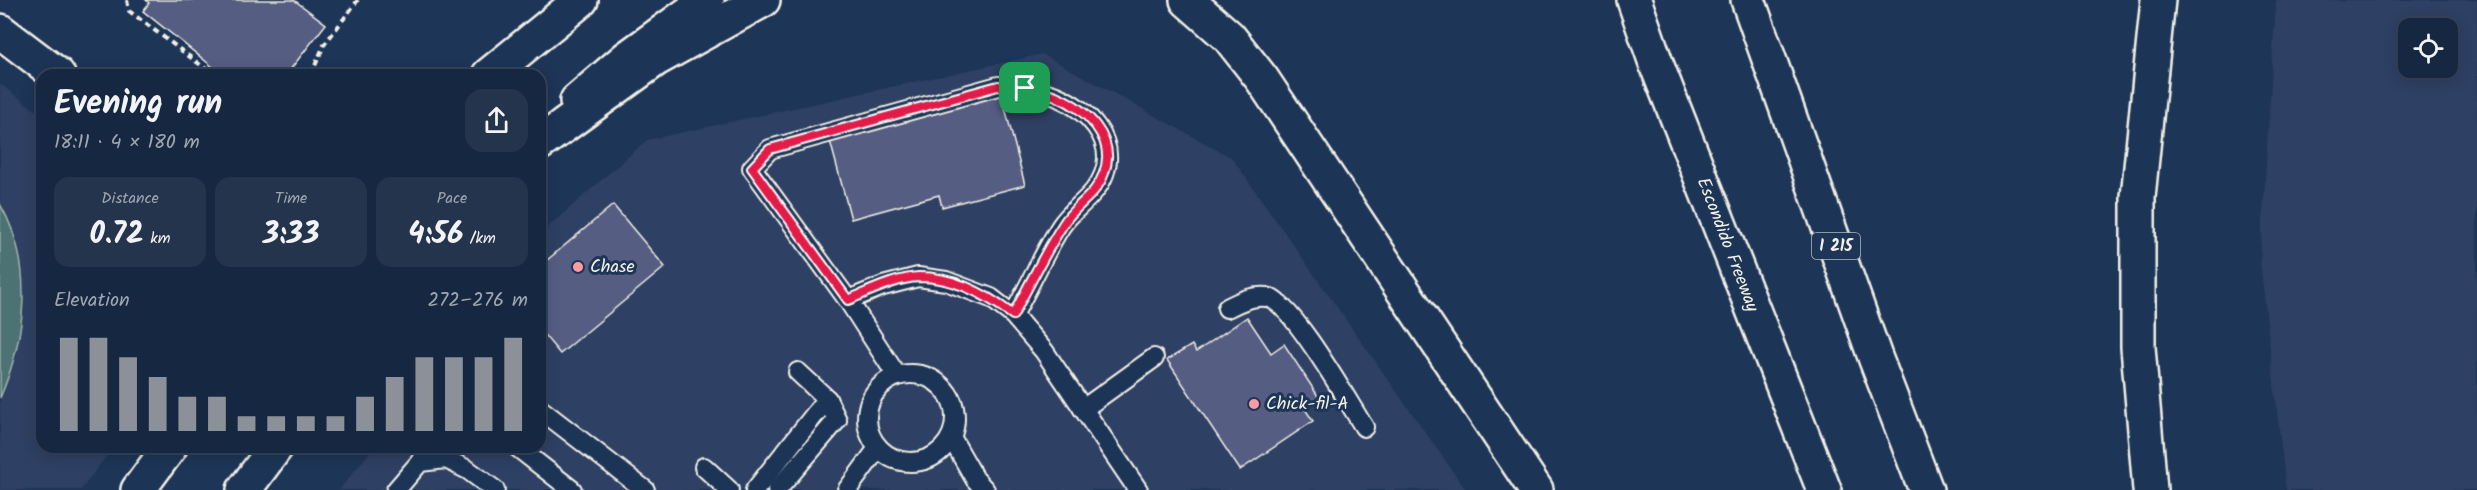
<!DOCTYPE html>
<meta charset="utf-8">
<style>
:root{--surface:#162841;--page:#23344c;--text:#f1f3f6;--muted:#9ea6b1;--line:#35445a;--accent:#8c9099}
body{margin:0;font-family:Kalam,sans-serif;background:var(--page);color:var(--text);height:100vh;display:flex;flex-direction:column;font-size:22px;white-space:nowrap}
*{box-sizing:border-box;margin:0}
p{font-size:20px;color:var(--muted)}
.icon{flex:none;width:33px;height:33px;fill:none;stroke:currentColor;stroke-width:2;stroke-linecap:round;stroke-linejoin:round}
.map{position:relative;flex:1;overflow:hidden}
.drawer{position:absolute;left:36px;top:69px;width:510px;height:384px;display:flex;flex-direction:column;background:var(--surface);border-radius:18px;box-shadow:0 3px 15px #0003,0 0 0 2px var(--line)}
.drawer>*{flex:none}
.fabs{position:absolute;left:2398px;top:18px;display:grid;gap:12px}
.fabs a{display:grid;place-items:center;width:60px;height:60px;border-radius:12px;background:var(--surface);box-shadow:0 3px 15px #0003,0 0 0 2px var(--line);font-size:30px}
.pin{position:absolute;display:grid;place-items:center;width:51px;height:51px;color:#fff;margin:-26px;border-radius:12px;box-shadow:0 3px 9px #0006}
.round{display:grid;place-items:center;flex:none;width:63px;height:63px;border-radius:18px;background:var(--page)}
.headline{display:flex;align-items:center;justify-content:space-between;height:102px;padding:0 18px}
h1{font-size:33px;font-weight:700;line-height:45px}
.metrics{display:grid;grid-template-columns:repeat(3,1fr);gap:9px;height:102px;padding:6px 18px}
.metrics div{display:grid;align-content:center;border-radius:15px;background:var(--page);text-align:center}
.metrics b{font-size:30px;font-weight:700}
.metrics small{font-size:16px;font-weight:400}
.metrics p{font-size:16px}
.chart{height:168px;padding:12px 18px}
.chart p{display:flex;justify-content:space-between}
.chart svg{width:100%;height:108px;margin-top:6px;stroke:var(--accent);stroke-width:6}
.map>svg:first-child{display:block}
.built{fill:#2e4164;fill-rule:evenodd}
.green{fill:#4e7273;stroke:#a1b2ae;stroke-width:1.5}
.building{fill:#555d83;stroke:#f4f1e8;stroke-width:1.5}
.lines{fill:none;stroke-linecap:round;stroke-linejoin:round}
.service-casing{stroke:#f4f1e8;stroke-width:22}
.minor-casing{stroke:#f4f1e8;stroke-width:38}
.primary-casing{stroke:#f4f1e8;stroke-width:38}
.motorway-casing{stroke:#f4f1e8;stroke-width:38}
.path{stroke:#f4f1e8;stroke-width:4;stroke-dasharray:6 4.5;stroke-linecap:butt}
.service{stroke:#1d3557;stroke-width:18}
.minor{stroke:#1d3557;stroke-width:33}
.primary{stroke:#1d3557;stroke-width:33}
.motorway{stroke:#1d3557;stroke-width:33}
.route-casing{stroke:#fff;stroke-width:12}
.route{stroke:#e11d48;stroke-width:8}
.poi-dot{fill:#ff9aa2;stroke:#1d3557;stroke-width:2}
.labels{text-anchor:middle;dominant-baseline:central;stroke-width:6;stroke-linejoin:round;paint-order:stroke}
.shield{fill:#1d3557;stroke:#b4b9bc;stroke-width:1.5}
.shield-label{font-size:16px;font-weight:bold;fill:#f4f1e8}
.street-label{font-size:18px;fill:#f4f1e8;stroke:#1d3557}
.poi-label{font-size:18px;fill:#f4f1e8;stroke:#1d3557;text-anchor:start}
</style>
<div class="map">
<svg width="2477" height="490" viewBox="0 0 2477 490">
<rect width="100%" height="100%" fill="#1d3557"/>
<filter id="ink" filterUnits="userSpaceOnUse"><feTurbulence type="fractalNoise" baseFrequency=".0167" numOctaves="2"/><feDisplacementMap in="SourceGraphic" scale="12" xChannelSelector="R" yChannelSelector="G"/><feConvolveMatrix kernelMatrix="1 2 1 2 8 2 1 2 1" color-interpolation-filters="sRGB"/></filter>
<g filter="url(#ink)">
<g class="built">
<path d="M2276 0H2477V490H2286L2260 261ZM2409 28H2448V68H2409Z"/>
<path d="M1042 54 1232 158 1466 490H339L374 447H540V234L647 140Z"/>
<path d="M0 84 42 115V447H113L81 490H0Z"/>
</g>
<path class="green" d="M0 204C35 264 26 337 0 398Z"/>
<g class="building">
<path d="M146 0H294L326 24 286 75H223L143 11 149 3Z"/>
<path d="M1001 92 1025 185 942 207 939 195 851 219 829 137Z"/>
<path d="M613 205 665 267 560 354 540 330V266Z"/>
<path d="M1247 317 1271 353 1284 344 1320 399 1305 409 1313 421 1240 470 1167 360 1192 345 1196 352Z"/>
</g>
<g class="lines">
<defs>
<g id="service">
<path d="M848 300 883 286 918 277 946 281 991 298 1013 315 1044 351 1138 490"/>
<path d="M1227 308C1239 302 1252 295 1267 297 1292 302 1348 402 1364 427"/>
<circle cx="911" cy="418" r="44"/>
<path d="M897 376 848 300 752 168 770 149 998 86C1017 87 1039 89 1056 96 1086 109 1117 138 1104 174 1096 196 1074 207 1061 226 1043 254 1030 286 1013 315"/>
<path d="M540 409 645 490"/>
<path d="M1083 409 1154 358"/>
<path d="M951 437 975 479 985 490"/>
<path d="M517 447 572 490"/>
<path d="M704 467 729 490"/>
<path d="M396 490 420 462 446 459 468 470 495 490"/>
<path d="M755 490 827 399"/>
<path d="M777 490 837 420 827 399 798 372"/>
<path d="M847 490 878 448"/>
</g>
<path id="minor" d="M0 31 58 75"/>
<g id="primary">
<path d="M489 75 581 0"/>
<path d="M577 101 627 58 707 0"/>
<path d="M138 490 170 447"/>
<path d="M244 490 276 447"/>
</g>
<g id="motorway">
<path d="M1187 0 1229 37 1262 79 1536 490"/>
<path d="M1634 0 1657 66 1824 490"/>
<path d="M1748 0 1875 357 1926 490"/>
<path d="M540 143 656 59 763 0"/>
<path d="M2150 490 2138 347V197L2158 0"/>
</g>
</defs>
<use href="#service" class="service-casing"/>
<use href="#minor" class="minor-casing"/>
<use href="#primary" class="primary-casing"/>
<use href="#motorway" class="motorway-casing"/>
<g class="path">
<path d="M127 0 129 11 214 75"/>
<path d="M311 75 324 45 358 0"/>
</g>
<use href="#service" class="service"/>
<use href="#minor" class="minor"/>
<use href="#primary" class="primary"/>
<use href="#motorway" class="motorway"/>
</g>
</g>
<g class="lines" filter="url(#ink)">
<defs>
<path id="route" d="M998 86C1017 87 1039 89 1056 96 1086 109 1117 138 1104 173 1096 196 1075 205 1064 223 1045 252 1030 284 1013 315 986 294 954 277 919 277 896 278 870 291 848 300L752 168 770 149Z"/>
</defs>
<use href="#route" class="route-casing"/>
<use href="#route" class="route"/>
</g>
<g class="poi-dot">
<circle cx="578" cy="267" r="6"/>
<circle cx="1254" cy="404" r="6"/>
</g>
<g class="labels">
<rect class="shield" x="1812" y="233" width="48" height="26" rx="4.5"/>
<g class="shield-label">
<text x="1836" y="246">I 215</text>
</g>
<g class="street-label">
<text transform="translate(1727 245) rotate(69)">Escondido Freeway</text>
</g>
<g class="poi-label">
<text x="590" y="267">Chase</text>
<text x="1266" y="404">Chick-fil-A</text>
</g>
</g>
</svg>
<div class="fabs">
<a><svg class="icon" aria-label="locate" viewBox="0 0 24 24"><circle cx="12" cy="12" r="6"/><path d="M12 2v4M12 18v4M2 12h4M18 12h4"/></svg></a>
</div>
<div class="pin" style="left:1025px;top:88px;background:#1e9e55"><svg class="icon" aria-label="arrive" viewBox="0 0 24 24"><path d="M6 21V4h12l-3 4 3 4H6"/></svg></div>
<section class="drawer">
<div class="headline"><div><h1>Evening run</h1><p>18:11 · 4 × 180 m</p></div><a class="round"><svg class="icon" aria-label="share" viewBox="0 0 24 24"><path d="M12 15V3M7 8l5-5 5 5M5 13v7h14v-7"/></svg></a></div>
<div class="metrics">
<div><p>Distance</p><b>0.72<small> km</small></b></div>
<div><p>Time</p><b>3:33</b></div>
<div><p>Pace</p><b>4:56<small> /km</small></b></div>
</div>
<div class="chart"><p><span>Elevation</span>272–276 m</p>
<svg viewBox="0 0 160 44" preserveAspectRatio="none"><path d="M5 44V6M15 44V6M25 44V14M35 44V22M45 44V30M55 44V30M65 44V38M75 44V38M85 44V38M95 44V38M105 44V30M115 44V22M125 44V14M135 44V14M145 44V14M155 44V6"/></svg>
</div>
</section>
</div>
